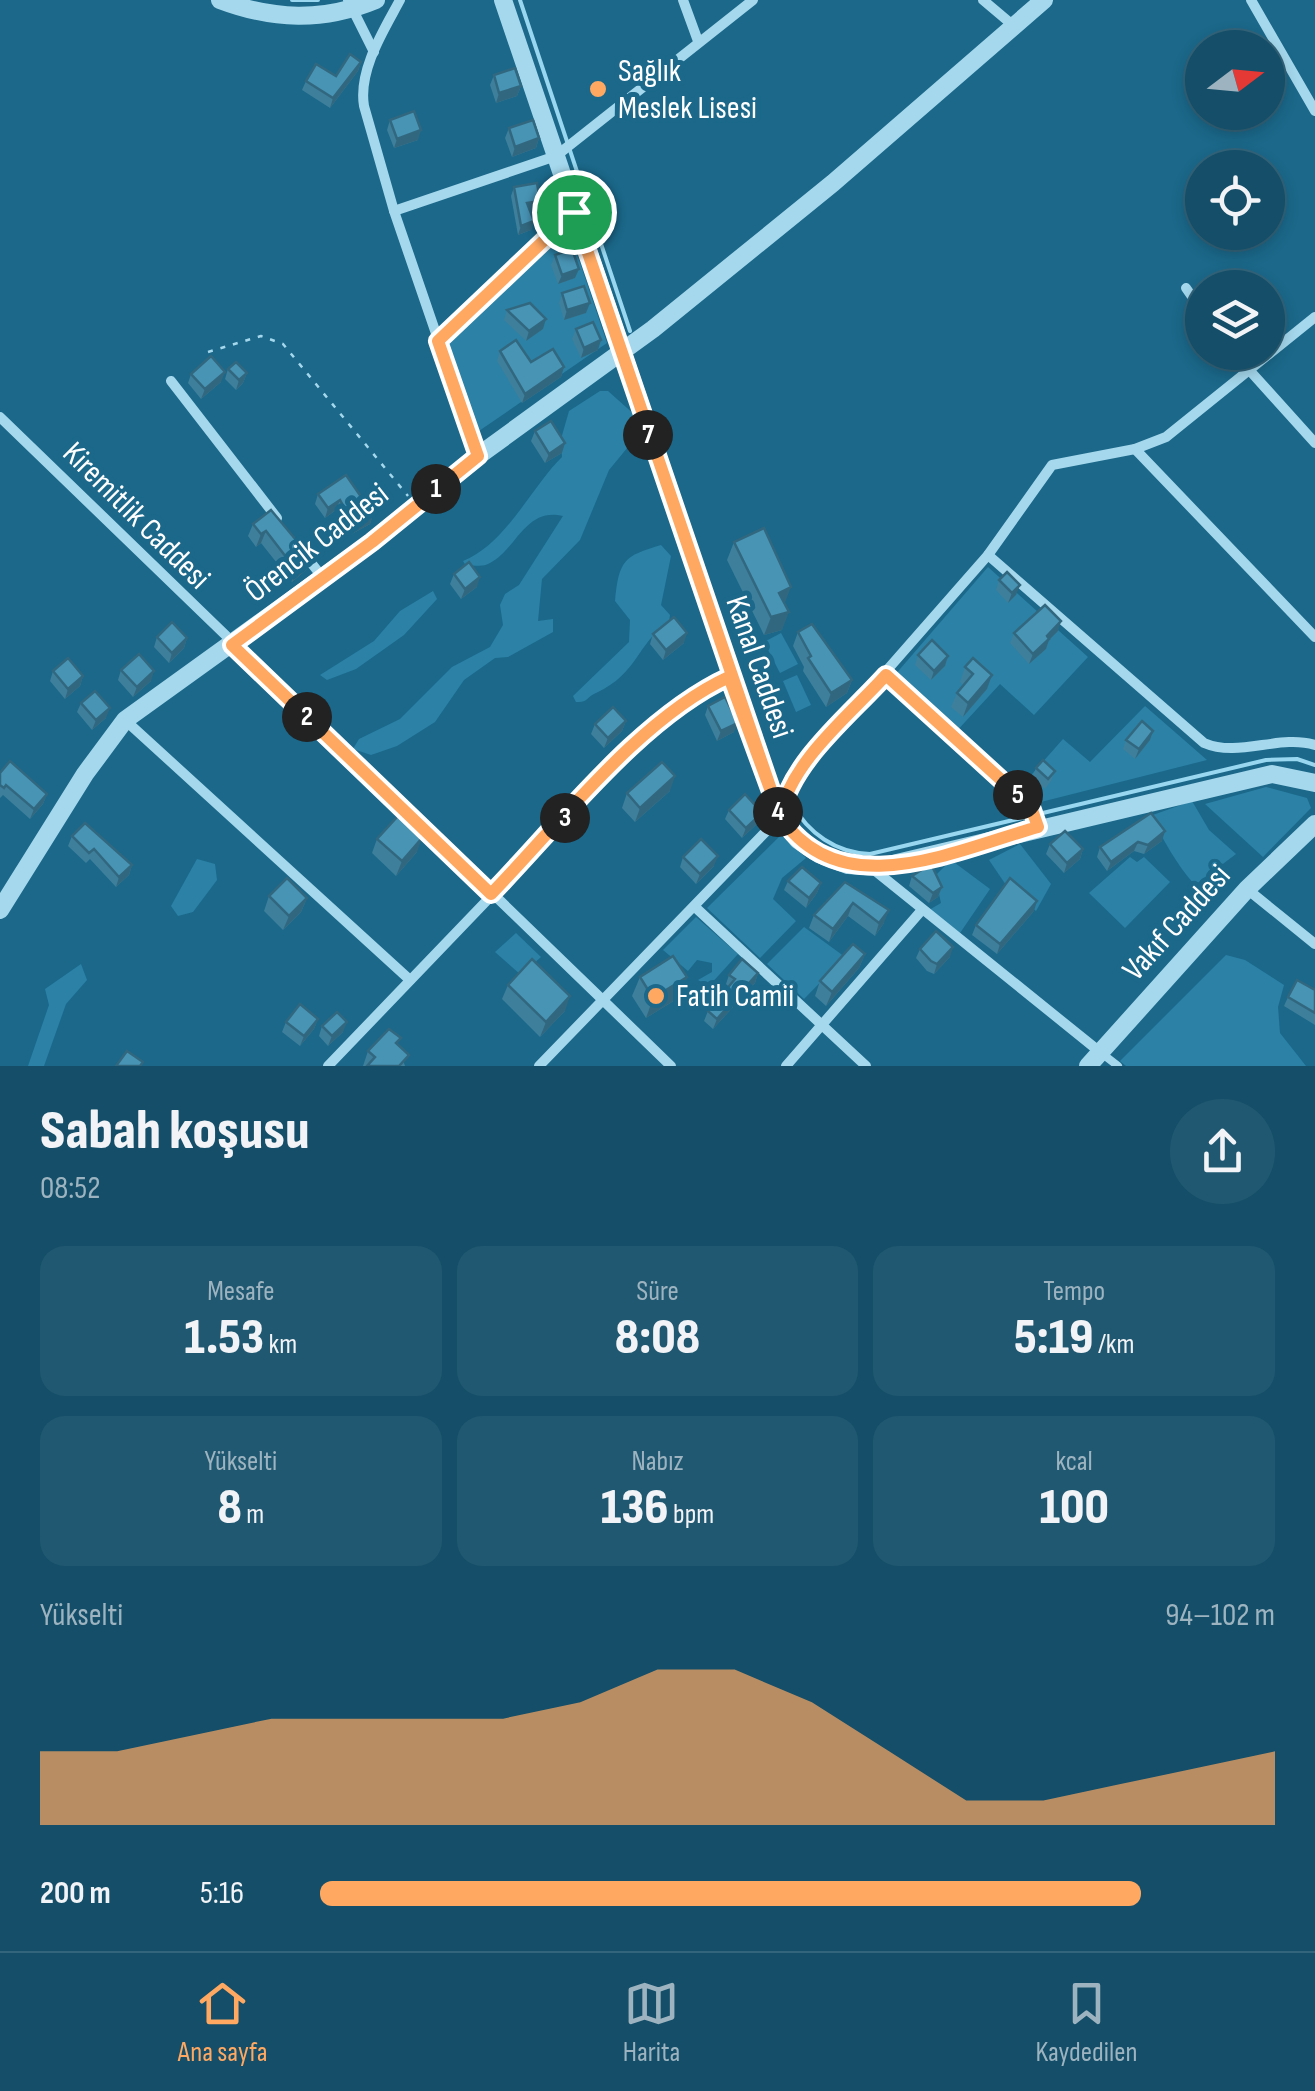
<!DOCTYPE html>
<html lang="tr">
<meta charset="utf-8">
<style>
:root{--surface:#144e68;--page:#215871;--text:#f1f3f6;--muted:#9db4c0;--line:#33657c;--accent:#fea862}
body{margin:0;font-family:"Sofia Sans Condensed",sans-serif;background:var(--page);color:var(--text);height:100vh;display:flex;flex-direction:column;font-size:38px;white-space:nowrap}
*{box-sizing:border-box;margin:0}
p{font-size:32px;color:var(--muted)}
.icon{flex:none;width:55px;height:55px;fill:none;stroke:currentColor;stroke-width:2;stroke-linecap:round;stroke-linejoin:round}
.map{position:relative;height:1066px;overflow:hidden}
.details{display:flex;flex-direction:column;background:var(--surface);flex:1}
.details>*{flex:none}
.needle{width:65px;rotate:74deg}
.controls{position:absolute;left:1185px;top:30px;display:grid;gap:20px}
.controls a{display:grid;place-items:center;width:100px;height:100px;border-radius:50%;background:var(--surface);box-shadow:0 5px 15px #0003,0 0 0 2px var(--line);font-size:50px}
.pin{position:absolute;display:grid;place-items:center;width:85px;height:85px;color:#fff;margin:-42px;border:5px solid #fff;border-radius:50%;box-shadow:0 2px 10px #0007}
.km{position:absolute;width:50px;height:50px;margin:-25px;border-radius:50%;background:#222;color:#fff;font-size:28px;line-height:50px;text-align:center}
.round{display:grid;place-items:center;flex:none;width:105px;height:105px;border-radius:52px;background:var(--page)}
.summary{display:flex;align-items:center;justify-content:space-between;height:170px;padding:0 40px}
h1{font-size:55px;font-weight:800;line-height:75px}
.figures{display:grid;grid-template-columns:repeat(3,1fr);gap:15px;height:170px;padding:10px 40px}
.figures div{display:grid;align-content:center;border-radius:25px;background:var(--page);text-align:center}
.figures b{font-size:50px;font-weight:800}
.figures small{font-size:28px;font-weight:400}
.figures p{font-size:28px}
.chart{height:280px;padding:20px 40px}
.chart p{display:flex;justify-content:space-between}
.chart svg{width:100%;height:180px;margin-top:10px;fill:var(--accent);opacity:.7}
ul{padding:0 40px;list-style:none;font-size:32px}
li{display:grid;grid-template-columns:160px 120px 1fr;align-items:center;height:75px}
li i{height:25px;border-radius:12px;background:var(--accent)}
.dock{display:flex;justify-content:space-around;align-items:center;height:140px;border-top:2px solid var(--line);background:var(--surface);font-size:28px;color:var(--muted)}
.dock a{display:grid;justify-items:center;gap:5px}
.dock .active{color:var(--accent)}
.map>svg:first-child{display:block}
.green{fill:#2b82a6}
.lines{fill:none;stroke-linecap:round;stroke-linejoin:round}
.stream{stroke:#98d7ef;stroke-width:4}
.path{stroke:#a5d8ed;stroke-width:2.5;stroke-dasharray:5 8;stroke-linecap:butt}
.service{stroke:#a5d8ed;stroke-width:8}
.minor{stroke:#a5d8ed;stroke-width:10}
.tertiary{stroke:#a5d8ed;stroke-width:18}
.wall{fill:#3e7f9c}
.shaded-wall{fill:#32687f}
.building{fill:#4894b5;stroke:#32687f;stroke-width:2.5}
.route-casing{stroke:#fff;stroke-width:20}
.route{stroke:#fea862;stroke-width:12}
.poi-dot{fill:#fea862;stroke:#1b688a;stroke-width:4}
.labels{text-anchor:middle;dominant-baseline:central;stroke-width:10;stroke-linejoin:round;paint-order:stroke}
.poi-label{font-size:32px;fill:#fff;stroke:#1b688a;text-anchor:start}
.street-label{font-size:32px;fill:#fff;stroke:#1b688a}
</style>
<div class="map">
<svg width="1315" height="1066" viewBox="0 0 1315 1066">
<rect width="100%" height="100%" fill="#1b688a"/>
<g class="green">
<path d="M568 227 607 343 476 433 446 340Z"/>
<path d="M600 391H608L636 416 642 430 609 470 580 540 542 579 538 621 553 619V632L508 657 495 658 464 680 435 722 397 746 371 755 353 749 359 739 400 719 452 667 490 647 503 625 500 605 505 594 519 585 563 516C525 507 517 549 490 563 482 568 474 564 466 566L463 561C506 544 532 486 562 457L561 439 569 411Z"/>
<path d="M661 545 671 556 661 605 670 615 669 622C636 644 639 673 596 693 586 697 588 703 576 702L573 696 629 642 630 620 615 601C619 560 624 556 661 545Z"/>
<path d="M988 567 1088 657 1034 715 1000 684 954 734 894 676Z"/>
<path d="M433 591 437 599 404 635 356 669 327 680 320 675 374 641 400 611Z"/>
<path d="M781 633 798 664 780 673 764 642Z"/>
<path d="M797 675 811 705 796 712 783 681Z"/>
<path d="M1145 706 1207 760 1033 804 1018 790 1063 739 1090 762Z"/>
<path d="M1266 787 1307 798 1311 808 1263 857 1205 804Z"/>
<path d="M1192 801 1209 830 1236 854 1195 885C1175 863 1165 841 1150 816Z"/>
<path d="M782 834 806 858 782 878 773 899 796 921 760 958 707 908Z"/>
<path d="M1020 844 1051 884 1036 911 1006 885 989 860Z"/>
<path d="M1130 857 1137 862 1144 857 1170 882 1125 928 1089 893Z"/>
<path d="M197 859 215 864 217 880 193 912 178 916 171 906Z"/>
<path d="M951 860 990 889 960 933 929 910 941 903 935 876Z"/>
<path d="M696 917 738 954 709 986 698 980 712 972V963L697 960 688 971 663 950Z"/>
<path d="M804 927 845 957 804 999 767 964Z"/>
<path d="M516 933 541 957 521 975 495 952Z"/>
<path d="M1226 955 1245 960 1284 985 1278 1007 1280 1033 1306 1066H1126L1120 1061Z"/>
<path d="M81 964 87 980 66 1004 44 1066H28L49 1005 45 989Z"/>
</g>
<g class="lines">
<g class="stream">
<path d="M292 0H318"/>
<path d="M520 0 630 331"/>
<path d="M792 804C808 833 836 853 870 854L1266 760 1297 759 1315 765"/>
</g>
<path class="path" d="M208 352 261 336 283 344 408 496"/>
<path class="service" d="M1100 1052 1118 1066"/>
<g class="minor">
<path d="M348 0 374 52"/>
<path d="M400 0C384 30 358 70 364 106L394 211 478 456"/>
<path d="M683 0 698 41"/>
<path d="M983 0 1015 27"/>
<path d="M1251 0 1315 111"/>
<path d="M394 211 556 156 753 0"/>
<path d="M1186 288 1202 311"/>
<path d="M438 341 574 212"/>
<path d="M1233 352 1315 443"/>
<path d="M171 381 277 518"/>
<path d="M0 417 671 1066"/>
<path d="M1135 449 1315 637"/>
<path d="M302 551 323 578"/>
<path d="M988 555 1204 743C1239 758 1279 734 1315 745"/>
<path d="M886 675 1031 807 1038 827"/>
<path d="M125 720 410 980"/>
<path d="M873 869 1100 1052"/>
<path d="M1247 889 1315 944"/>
<path d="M695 907 866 1066"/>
<path d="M328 1066 663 717 697 691 729 677"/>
<path d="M539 1066 780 817 783 803 809 759 988 555 1052 465 1135 449 1166 437 1315 317"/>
<path d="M786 1066 921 911"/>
</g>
<g class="tertiary">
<path d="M220 0C273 20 323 22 376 0"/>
<path d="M503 0 780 817 798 840 819 854 848 865 880 867 1272 774 1315 783"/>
<path d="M0 910 85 774 125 720 372 542 478 456 653 329 833 183 1044 0"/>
<path d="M1088 1066 1247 889 1315 824"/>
</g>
</g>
<g class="wall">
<path d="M361 62 358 71 330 108 302 90 306 81 336 76Z"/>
<path d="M494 75 521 86 517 96 496 103 490 85Z"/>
<path d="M390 120 418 140 394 148 387 130Z"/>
<path d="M509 128 539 138 536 148 512 157 505 138Z"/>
<path d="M514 187 540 201 536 210 530 211 534 221 531 230 518 235 511 196Z"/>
<path d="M555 255 575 278 558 284 551 265Z"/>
<path d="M562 293 586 313 564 320 559 303Z"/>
<path d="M507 310 543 329 526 341 504 320Z"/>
<path d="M576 329 598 350 581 358 572 339Z"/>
<path d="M500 351 531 362 564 367 561 377 522 403 497 361Z"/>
<path d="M228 369 247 373 243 383 236 390 225 379Z"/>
<path d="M191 374 221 382 201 399 188 383Z"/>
<path d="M535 431 562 453 545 463 531 441Z"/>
<path d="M346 475 373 514 370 524 350 535 336 510 325 518 315 504 318 494Z"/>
<path d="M253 524 311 558 306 570 292 582 261 543 256 547 248 536Z"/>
<path d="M734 542 785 604 782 630 764 635 727 560Z"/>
<path d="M454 574 477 587 461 599 450 584Z"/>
<path d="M999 580 1016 595 1008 603 996 590Z"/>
<path d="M1058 631 1049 640 1046 649 1029 664 1010 643 1014 633Z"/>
<path d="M798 632 852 680 847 693 826 707 803 671 804 667 793 646Z"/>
<path d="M653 634 684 643 663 660 650 644Z"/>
<path d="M157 637 187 638 184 648 169 663 154 647Z"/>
<path d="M918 655 948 656 945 666 931 680 915 665Z"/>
<path d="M973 658 987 689 963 717 951 707 957 693 963 685 960 682 965 667Z"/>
<path d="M121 670 151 681 133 697 118 680Z"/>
<path d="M53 671 83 676 80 686 65 699 50 681Z"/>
<path d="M81 703 106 718 92 730 77 712Z"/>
<path d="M708 706 734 732 717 741 705 715Z"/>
<path d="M626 721 622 731 604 748 591 734 595 724Z"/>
<path d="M1126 740H1150L1135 759 1123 749Z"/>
<path d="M1036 768 1055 771 1051 781 1045 789 1032 778Z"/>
<path d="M0 773 47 794 43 804 30 819 3 795 0 798Z"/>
<path d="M670 791 635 822 622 808 627 793Z"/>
<path d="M729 810 762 813 758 823 742 838 725 819Z"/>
<path d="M1151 813 1162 841 1144 854 1134 851 1107 871 1097 857 1100 847Z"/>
<path d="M72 836 132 865 129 875 116 887 90 859 86 863 68 846Z"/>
<path d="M377 839 417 852 396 876 372 853Z"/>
<path d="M1050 844 1083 849 1080 859 1064 873 1046 854Z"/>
<path d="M683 857 714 866 696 884 680 867Z"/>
<path d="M912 876 942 887 938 897 929 903 909 886Z"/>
<path d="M788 881 821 883 817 893 806 908 784 890Z"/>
<path d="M845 882 884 923 875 936 848 916 829 942 809 928 814 915Z"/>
<path d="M269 896 307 898 301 912 283 930 264 911Z"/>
<path d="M1034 911 997 954 972 935 976 925Z"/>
<path d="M920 949 950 957 934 974 927 971 916 958Z"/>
<path d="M865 954 859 968 826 1006 815 996 820 981Z"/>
<path d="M758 973 755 983 713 1029 704 1021 708 1011 729 987 726 984 729 975Z"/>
<path d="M640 977H687L680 997 646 1018 632 996Z"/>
<path d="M508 985 565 1011 540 1037 502 999Z"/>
<path d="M1315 990V1025L1284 1006 1288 997Z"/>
<path d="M318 1019 314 1029 300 1046 282 1032 286 1022Z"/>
<path d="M322 1026 343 1032 328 1046 319 1036Z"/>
<path d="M398 1045 405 1066H363L368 1051Z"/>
</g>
<g class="shaded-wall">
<path d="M361 62 358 71 330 108 333 98Z"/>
<path d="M521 86 517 96 496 103 499 93Z"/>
<path d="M421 130 418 140 394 148 397 139Z"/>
<path d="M539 138 536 148 512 157 515 147Z"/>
<path d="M540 201 536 210 524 212 527 203Z"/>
<path d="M534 221 531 230 518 235 521 226Z"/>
<path d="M579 269 575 278 558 284 562 275Z"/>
<path d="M590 303 586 313 564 320 567 310Z"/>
<path d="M546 319 543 329 526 341 529 331Z"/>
<path d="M601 340 598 350 581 358 584 348Z"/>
<path d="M564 367 561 377 522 403 525 394Z"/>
<path d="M225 372 221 382 201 399 205 389Z"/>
<path d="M247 373 243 383 236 390 239 380Z"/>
<path d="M565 443 562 453 545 463 549 454Z"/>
<path d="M340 500 336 510 325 518 328 508Z"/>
<path d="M373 514 370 524 350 535 354 525Z"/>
<path d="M266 531 261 543 256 547 261 534Z"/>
<path d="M311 558 306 570 292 582 296 570Z"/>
<path d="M480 577 477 587 461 599 465 589Z"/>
<path d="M1020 585 1016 595 1008 603 1012 593Z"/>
<path d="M791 587 784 605 779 593Z"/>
<path d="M789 612 782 630 764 635 771 617Z"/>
<path d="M1061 621 1058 631 1049 640 1046 649 1029 664 1033 654Z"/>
<path d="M687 633 684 643 663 660 666 650Z"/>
<path d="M187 638 184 648 169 663 172 653Z"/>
<path d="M948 656 945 666 931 680 934 671Z"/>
<path d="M154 671 151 681 133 697 137 687Z"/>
<path d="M992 675 987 689 963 717 968 703Z"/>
<path d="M83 676 80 686 65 699 68 689Z"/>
<path d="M852 680 847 693 826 707 831 693Z"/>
<path d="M110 708 106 718 92 730 96 720Z"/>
<path d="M626 721 622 731 604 748 608 738Z"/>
<path d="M738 723 734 732 717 741 721 731Z"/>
<path d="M1153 731 1150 740 1135 759 1139 749Z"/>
<path d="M675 776 670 791 635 822 640 808Z"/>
<path d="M47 794 43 804 30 819 34 809Z"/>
<path d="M762 813 758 823 742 838 746 828Z"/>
<path d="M1165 831 1162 841 1144 854 1148 845Z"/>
<path d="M422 838 417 852 396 876 402 861Z"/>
<path d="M1138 842 1134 851 1107 871 1111 862Z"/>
<path d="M1083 849 1080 859 1064 873 1067 863Z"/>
<path d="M718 856 714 866 696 884 700 874Z"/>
<path d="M132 865 129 875 116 887 119 877Z"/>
<path d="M821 883 817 893 806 908 809 898Z"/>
<path d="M942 887 938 897 929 903 933 893Z"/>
<path d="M307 898 301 912 283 930 289 916Z"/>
<path d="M1037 901 1034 911 997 954 1000 944Z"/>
<path d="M853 903 848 916 829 942 833 929Z"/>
<path d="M889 910 884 923 875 936 879 923Z"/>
<path d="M953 947 950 957 934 974 937 964Z"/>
<path d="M865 954 859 968 826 1006 832 992Z"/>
<path d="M758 973 755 983 713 1029 717 1019Z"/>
<path d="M687 977 680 997 646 1018 653 998Z"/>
<path d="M570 996 565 1011 540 1037 546 1022Z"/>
<path d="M318 1019 314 1029 300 1046 304 1036Z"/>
<path d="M347 1022 343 1032 328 1046 332 1036Z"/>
</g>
<g class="building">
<path d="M350 54 361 62 333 98 306 81 316 64 336 76Z"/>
<path d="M515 68 521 86 499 93 494 75Z"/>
<path d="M414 111 421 130 397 139 390 120Z"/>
<path d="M533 120 539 138 515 147 509 128Z"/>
<path d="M537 183 540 201 527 203 534 221 521 226 514 187Z"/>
<path d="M572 249 579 269 562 275 555 255Z"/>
<path d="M584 286 590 303 567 310 562 293Z"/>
<path d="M530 303 546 319 529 331 507 310Z"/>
<path d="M593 322 601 340 584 348 576 329Z"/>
<path d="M516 340 531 362 553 349 564 367 525 394 500 351Z"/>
<path d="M211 356 225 372 205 389 191 374Z"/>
<path d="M236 362 247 373 239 380 228 369Z"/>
<path d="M551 421 565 443 549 454 535 431Z"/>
<path d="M346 475 373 514 354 525 340 500 328 508 318 494Z"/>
<path d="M271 510 311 558 296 570 266 531 261 534 253 524Z"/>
<path d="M764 528 791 587 779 593 789 612 771 617 734 542Z"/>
<path d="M469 562 480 577 465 589 454 574Z"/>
<path d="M1007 572 1020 585 1012 593 999 580Z"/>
<path d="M1045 605 1061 621 1047 636 1049 639 1033 654 1014 633Z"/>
<path d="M674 617 687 633 666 650 653 634Z"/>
<path d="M172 622 187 638 172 653 157 637Z"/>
<path d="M812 624 852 680 831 693 808 658 811 656 798 632Z"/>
<path d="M932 640 948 656 934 671 918 655Z"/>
<path d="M139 654 154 671 137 687 121 670Z"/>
<path d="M68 658 83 676 68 689 53 671Z"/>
<path d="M973 658 992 675 968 703 957 693 973 674 965 667Z"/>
<path d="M95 691 110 708 96 720 81 703Z"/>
<path d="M725 697 738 723 721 731 708 706Z"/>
<path d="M613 707 626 721 608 738 595 724Z"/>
<path d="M1142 721 1153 731 1139 749 1126 740Z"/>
<path d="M1043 760 1055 771 1048 779 1036 768Z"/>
<path d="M10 761 47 794 34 809 6 785 4 788 0 785V773Z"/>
<path d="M662 762 675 776 640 808 627 793Z"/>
<path d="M745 794 762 813 746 828 729 810Z"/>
<path d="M1151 813 1165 831 1148 845 1138 842 1111 862 1100 847Z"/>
<path d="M398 816 422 838 402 861 377 839Z"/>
<path d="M85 823 132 865 119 877 94 849 89 853 72 836Z"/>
<path d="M1065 831 1083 849 1067 863 1050 844Z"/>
<path d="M701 839 718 856 700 874 683 857Z"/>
<path d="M931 864 942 887 933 893 912 876Z"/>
<path d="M802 867 821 883 809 898 788 881Z"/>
<path d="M287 878 307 898 289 916 269 896Z"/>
<path d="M1010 878 1037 901 1000 944 976 925Z"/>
<path d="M845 882 889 910 879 923 853 903 833 929 814 915Z"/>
<path d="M936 931 953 947 937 964 931 961 920 949Z"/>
<path d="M853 944 865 954 832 992 820 981Z"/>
<path d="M673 956 687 977 653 998 640 977Z"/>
<path d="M532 959 570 996 546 1022 508 985Z"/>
<path d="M742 959 758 973 717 1019 708 1011 735 979 729 975Z"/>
<path d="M1297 980 1315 990V1013L1288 997Z"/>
<path d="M300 1004 318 1019 304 1036 286 1022Z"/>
<path d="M337 1012 347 1022 332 1036 322 1026Z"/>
<path d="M389 1029 401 1038 396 1043 409 1055 399 1066H367L375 1057 368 1051Z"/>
<path d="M127 1051 143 1062 140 1066H116Z"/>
</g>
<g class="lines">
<defs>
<path id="route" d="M574 212 438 341 478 456 372 542 232 645 491 894C559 824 641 717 729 677L780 816C791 761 849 716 886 675L1031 807 1038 827C956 850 840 907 780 816L574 212"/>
</defs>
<use href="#route" class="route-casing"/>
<use href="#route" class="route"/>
</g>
<g class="poi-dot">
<circle cx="598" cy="89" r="10"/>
<circle cx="656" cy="996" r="10"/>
</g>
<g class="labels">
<g class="poi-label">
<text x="618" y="71">Sağlık<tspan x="618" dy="37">Meslek Lisesi</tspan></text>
<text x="676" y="996">Fatih Camii</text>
</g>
<g class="street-label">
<text transform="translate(136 516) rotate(45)">Kiremitlik Caddesi</text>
<text transform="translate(317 543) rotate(-38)">Örencik Caddesi</text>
<text transform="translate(759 667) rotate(71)">Kanal Caddesi</text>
<text transform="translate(1177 923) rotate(-48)">Vakıf Caddesi</text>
</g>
</g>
</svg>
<div class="controls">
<a><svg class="needle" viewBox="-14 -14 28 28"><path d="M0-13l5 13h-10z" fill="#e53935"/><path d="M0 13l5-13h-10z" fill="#9db4c0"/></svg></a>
<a><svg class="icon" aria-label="locate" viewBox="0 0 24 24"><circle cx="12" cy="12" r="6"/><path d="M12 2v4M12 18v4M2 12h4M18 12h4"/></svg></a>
<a><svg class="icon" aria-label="layers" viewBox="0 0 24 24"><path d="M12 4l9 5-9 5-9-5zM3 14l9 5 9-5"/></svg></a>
</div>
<div class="pin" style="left:574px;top:212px;background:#1e9e55"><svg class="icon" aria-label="arrive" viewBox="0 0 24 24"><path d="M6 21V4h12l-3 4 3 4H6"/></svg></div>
<b class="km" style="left:436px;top:489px">1</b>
<b class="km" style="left:307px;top:717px">2</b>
<b class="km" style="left:565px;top:818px">3</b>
<b class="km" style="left:778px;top:812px">4</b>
<b class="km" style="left:1018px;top:795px">5</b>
<b class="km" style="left:648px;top:435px">7</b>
</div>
<section class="details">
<div class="summary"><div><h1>Sabah koşusu</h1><p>08:52</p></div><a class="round"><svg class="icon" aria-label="share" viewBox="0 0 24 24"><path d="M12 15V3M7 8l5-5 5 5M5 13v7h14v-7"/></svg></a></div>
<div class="figures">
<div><p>Mesafe</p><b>1.53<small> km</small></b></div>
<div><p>Süre</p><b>8:08</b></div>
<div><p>Tempo</p><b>5:19<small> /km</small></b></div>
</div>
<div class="figures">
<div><p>Yükselti</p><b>8<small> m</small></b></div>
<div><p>Nabız</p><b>136<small> bpm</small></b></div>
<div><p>kcal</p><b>100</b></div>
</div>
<div class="chart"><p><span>Yükselti</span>94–102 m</p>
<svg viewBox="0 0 160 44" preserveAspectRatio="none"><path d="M0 44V26L10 26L20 22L30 18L40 18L50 18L60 18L70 14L80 6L90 6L100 14L110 26L120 38L130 38L140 34L150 30L160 26V44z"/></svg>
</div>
<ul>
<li><b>200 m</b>5:16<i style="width:86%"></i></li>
</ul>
</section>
<nav class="dock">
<a class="active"><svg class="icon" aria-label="home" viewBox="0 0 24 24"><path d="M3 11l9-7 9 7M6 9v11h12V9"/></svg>Ana sayfa</a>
<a><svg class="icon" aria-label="map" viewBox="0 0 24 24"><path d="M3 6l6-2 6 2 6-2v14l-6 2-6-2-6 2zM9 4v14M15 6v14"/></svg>Harita</a>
<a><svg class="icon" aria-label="saved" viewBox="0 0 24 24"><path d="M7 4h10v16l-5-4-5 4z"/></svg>Kaydedilen</a>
</nav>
